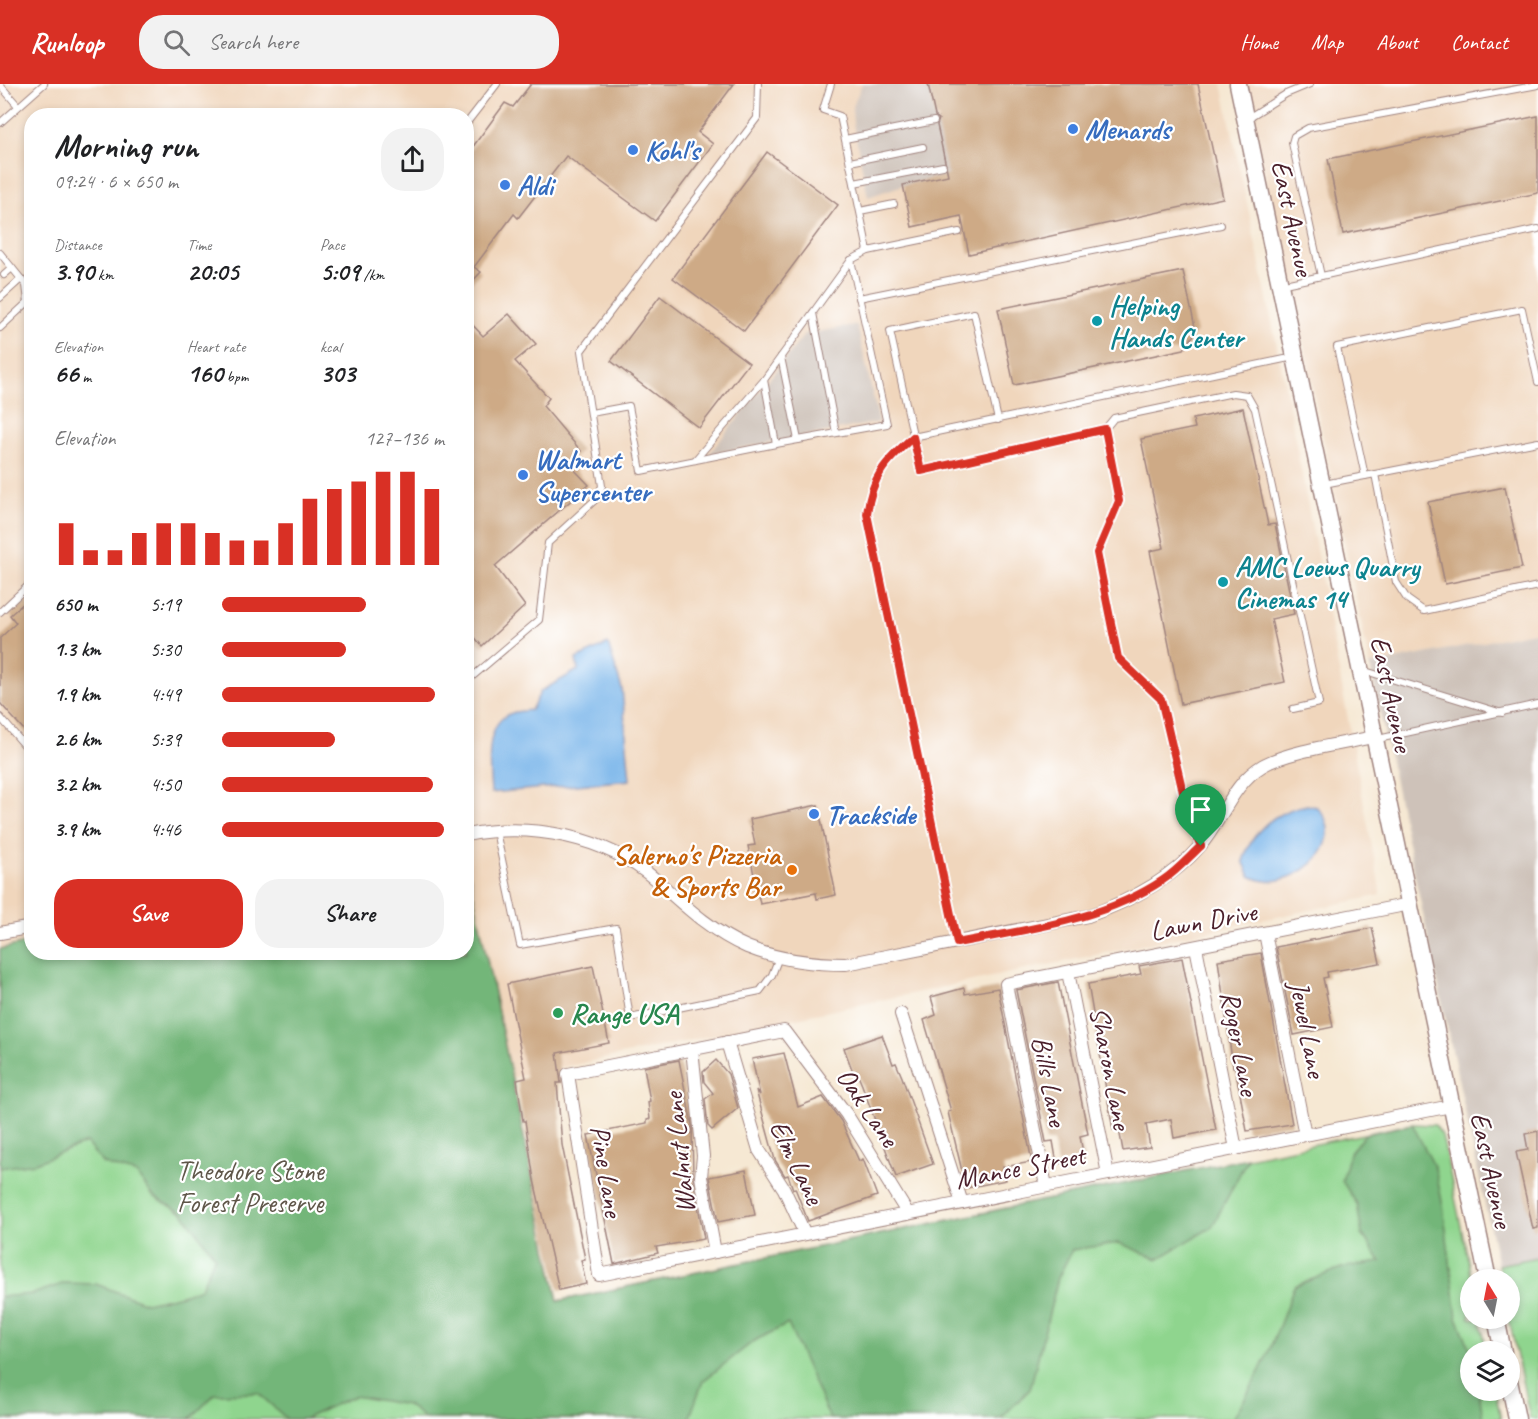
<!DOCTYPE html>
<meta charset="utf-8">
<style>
:root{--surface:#fff;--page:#f2f2f2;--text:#202124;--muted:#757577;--accent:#d93025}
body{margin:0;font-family:Caveat,sans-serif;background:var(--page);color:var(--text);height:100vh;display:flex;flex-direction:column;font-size:22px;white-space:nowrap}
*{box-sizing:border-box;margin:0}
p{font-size:20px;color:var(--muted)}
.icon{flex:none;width:33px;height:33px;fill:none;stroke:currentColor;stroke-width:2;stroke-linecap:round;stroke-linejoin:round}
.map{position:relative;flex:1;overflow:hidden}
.drawer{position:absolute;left:24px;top:24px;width:450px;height:852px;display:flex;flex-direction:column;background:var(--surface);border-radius:24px;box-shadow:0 3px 9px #0003}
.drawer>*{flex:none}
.needle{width:39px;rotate:350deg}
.controls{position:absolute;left:1460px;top:1185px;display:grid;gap:12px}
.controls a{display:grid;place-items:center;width:60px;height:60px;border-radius:50%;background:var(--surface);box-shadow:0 3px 9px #0003;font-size:30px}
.pin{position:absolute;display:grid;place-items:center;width:51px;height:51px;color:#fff;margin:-62px -26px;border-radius:50% 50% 50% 0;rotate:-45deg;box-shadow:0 0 6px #0007}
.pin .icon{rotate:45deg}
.round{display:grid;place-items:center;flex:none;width:63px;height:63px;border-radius:24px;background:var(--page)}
.summary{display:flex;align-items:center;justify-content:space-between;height:102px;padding:0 30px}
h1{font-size:33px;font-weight:800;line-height:45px}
.stats{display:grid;grid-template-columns:repeat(3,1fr);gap:9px;height:102px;padding:6px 30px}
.stats div{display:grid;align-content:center}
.stats b{font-size:26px;font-weight:800}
.stats small{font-size:16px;font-weight:400}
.stats p{font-size:16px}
.chart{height:168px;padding:12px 30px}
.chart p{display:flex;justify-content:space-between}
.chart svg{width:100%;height:108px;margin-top:6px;stroke:var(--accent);stroke-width:6}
.action{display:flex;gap:12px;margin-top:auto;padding:12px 30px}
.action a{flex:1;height:69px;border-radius:24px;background:var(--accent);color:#fff;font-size:24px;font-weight:800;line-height:69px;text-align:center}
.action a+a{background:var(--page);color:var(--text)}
ul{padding:0 30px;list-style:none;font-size:20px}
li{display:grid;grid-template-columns:96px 72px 1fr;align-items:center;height:45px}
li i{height:15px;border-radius:8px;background:var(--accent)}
header{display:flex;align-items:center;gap:36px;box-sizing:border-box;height:84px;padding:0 30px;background:var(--accent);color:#fff}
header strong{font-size:28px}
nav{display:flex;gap:33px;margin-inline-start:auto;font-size:21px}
.search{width:420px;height:54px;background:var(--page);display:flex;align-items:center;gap:15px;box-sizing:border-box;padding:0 21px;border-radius:24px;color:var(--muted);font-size:22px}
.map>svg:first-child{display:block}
.built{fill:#f0d6bc}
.industrial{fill:#cec2b9}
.green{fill:#8fd58e;stroke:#6c7a5c;stroke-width:1.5}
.forest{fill:#73b679;stroke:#5e6a52;stroke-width:1.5}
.water{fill:#76b3e9;stroke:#60698a;stroke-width:1.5}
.building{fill:#ceaa86}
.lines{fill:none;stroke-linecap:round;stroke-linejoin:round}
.lane-casing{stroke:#a0847f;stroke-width:8}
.street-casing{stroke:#a0847f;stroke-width:14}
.secondary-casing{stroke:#a0847f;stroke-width:19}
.lane{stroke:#fff;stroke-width:6}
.street{stroke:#fff;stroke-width:12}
.secondary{stroke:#fff;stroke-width:16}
.route-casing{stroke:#fff;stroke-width:12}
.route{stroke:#d93025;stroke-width:8}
.shop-dot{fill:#3f7fe0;stroke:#fff;stroke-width:2}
.culture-dot{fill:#0f9aa8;stroke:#fff;stroke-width:2}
.food-dot{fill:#e8710a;stroke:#fff;stroke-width:2}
.leisure-dot{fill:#2e9e5b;stroke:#fff;stroke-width:2}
.labels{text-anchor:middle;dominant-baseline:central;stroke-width:4.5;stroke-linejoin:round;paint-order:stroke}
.shop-label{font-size:28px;font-weight:bold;fill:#366cbe;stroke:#fff;text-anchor:start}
.street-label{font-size:28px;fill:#4a1f2b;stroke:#fff}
.culture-label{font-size:28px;font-weight:bold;fill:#0d838f;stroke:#fff;text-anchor:start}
.food-label{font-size:28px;font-weight:bold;fill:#c56008;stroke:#fff;text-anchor:end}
.leisure-label{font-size:28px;font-weight:bold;fill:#27864d;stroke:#fff;text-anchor:start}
.park-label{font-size:28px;fill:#5f5649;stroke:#fff}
</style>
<header>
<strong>Runloop</strong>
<div class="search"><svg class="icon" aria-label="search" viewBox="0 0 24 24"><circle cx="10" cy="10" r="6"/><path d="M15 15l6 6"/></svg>Search here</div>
<nav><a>Home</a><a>Map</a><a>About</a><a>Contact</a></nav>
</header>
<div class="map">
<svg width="1538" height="1335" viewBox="0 0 1538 1335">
<rect width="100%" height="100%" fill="#fff"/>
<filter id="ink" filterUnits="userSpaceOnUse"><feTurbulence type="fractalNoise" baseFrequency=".0167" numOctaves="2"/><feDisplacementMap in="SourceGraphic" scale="12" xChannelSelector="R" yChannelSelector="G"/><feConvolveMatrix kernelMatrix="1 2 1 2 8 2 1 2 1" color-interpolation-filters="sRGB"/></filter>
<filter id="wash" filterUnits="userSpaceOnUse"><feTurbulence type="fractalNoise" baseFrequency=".008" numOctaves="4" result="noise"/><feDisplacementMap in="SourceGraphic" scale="24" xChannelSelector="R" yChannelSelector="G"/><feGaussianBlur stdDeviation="1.35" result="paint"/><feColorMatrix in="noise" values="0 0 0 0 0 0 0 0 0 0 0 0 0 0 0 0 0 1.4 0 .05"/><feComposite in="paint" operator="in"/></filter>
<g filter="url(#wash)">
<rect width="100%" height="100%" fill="#f6e8d3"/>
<g class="built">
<path d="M0 0H1222L1286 305 1381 811 511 994 466 779V32H32V858L0 865Z"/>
<path d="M1244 0H1538V547L1370 581 1302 252Z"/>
</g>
<g class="industrial">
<path d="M862 0H928L948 91 903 101 868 113 853 39 852 24Z"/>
<path d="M857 241 879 338 709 370 805 250Z"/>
<path d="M1538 547V1173L1498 1181 1370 581Z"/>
</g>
<g class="green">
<path d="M467 779 558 1217 1412 1040 1435 1041 1442 1051 1472 1195 1470 1196V1234L1480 1235 1487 1267 1470 1268V1306L1495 1307 1501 1335H0V865L31 858 32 868H466Z"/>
<path d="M1538 1173V1335H1530L1509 1235V1196L1501 1195 1498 1181Z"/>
</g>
<g class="forest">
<path d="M467 779 558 1217 1248 1074 1212 1143 1158 1175 1119 1159 1072 1166 1058 1194 1030 1305 1000 1335H830L788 1240 754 1257 703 1297 689 1335H426L407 1321 354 1312 304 1335H287L258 1309 215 1310 190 1335H0V1213L33 1210 65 1199 96 1200 146 1219 182 1211 201 1204 215 1172 183 1129 153 1112 137 1090 104 1080 86 1059 35 1079 0 1084V865L31 858 32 868H466Z"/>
<path d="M1412 1040 1435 1084 1443 1122 1457 1233 1471 1267 1470 1306 1479 1307 1483 1335H1232C1260 1293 1277 1250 1294 1202L1345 1183 1381 1178 1362 1150 1357 1120 1342 1097 1350 1069 1365 1050Z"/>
</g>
<g class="water">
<path d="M608 560 622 605 630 696 491 709C490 688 484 647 504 633 512 627 522 627 531 626L541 607 578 586 576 575Z"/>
<path d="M1307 721 1317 723C1355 761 1287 813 1250 792L1243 777C1252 746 1275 727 1307 721Z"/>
</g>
<g id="blocks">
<g class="building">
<path d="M531 0H734L698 48 713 60 655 137 566 72 518 134 514 130 474 183 481 188 466 204V72L505 19 513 23Z"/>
<path d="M928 0H1198L1223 114 969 170 961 132 912 143 903 101 948 91 937 41 939 35 935 32Z"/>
<path d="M1538 32V109L1343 150 1328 75Z"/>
<path d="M767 68 838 121 744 247 673 194Z"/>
<path d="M1183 187 1196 248 1184 265 1014 301 998 225Z"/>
<path d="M660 212 749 279 699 344 611 277Z"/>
<path d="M509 230 536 260 515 277 549 314 543 322 581 367 569 380 589 401 495 482 525 522 482 562 466 543V234L483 252Z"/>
<path d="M1243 324 1268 441 1275 440 1294 530 1271 535 1285 598 1181 620 1150 467 1164 464 1141 355 1195 344 1193 335Z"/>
<path d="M1505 403 1522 484 1445 500 1428 418Z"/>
<path d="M32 512V655L0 619V554L16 539 10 531Z"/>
<path d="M818 721 836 811 817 815 816 809 760 820 748 762 755 761 750 735Z"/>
<path d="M1372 844 1380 879 1327 888 1328 893 1323 894 1333 943 1294 951 1276 863Z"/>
<path d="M1261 869 1292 1040 1247 1047 1235 983H1233L1218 876Z"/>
<path d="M1182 874 1216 1046 1174 1054 1171 1035 1146 1040 1150 1063 1123 1067 1119 1045 1113 1046 1088 900 1141 890 1139 882Z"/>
<path d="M593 882 609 959 557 969 561 999H557L562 1061 585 1175 581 1176 586 1200 559 1206 534 1096 525 1037H523L517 996 526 994 507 900Z"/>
<path d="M1058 898 1088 1050 1080 1052 1084 1075 1057 1080 1053 1057 1046 1058 1016 906Z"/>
<path d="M964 904 965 910 998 904 1032 1078 1003 1083 1006 1096 966 1104 948 1028 951 1027 924 936 936 931 931 913Z"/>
<path d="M882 951 893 980 896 979 902 993 933 1080 896 1093 862 1001 856 987 853 988 844 964Z"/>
<path d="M784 969 798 1023 823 1013 841 1037 859 1077 863 1075 877 1112 808 1137 795 1104 793 1105 788 1091 785 1092 775 1076 756 1006 760 1011 752 975Z"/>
<path d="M679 976 692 1041 693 1094 704 1155 656 1163 658 1169 614 1180 588 1051 647 1039V1036L650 1035 648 1018 650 1017 644 983Z"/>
<path d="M716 976 728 990 738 1024 712 1046 708 1042 705 1015 713 1009 704 998 703 988Z"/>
<path d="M1538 1047V1144L1533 1145 1516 1068 1528 1066 1525 1050Z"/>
<path d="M746 1086 755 1131 718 1138 709 1093Z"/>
</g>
</g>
</g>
<g filter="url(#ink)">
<use href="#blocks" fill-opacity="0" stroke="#a0847f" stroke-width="1.5"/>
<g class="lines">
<defs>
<g id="lane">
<path d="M0 1 18 22"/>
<path d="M1248 34 1286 10 1310 0"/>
<path d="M0 39 44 0"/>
<path d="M466 40 497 0"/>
<path d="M845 55 934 37"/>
<path d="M850 78 923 63"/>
<path d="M854 99 943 82"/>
<path d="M860 127 894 120"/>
<path d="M868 167 959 148"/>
<path d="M0 169 26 201 28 218"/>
<path d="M4 191 12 184"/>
<path d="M1321 192 1292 59 1294 52 1308 44 1538 1"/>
<path d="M1280 201 1538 145"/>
<path d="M0 214 21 195"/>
<path d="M859 214 1221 141"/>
<path d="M813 229 836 349"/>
<path d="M0 244 28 218 32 222"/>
<path d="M781 273 798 356"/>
<path d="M591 329 629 322 641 387 776 360 764 296 851 176 868 167 840 32 823 26 831 0"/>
<path d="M998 336 974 229 890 247 921 387 1105 345 1119 417 1097 469 1117 574 1161 614 1190 738 1201 762"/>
<path d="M1105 345 1114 334 1233 309 1247 311 1255 325 1319 619 1293 625"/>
<path d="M776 360 887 340 851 176"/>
<path d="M695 376 764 296"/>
<path d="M1375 390 1538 358"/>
<path d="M1365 392 1337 263 1522 225 1538 298"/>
<path d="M1324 400 1375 390 1396 498 1407 515 1424 527 1538 502"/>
<path d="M0 528 32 498"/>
<path d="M1362 586 1502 629"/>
<path d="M466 598 539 536 548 459 596 415 602 402 581 267 757 34 758 0"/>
<path d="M0 633 32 670"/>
<path d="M1378 655 1538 620"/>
<path d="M496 747 520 861 616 844 630 934 760 907 772 891 779 873"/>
<path d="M957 858 867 430C872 392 885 378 913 353L1294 273"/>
</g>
<g id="street">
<path d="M466 751C531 738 605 752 656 796 684 821 712 848 747 863 779 876 812 880 846 880L1088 832C1130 817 1171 796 1200 762 1222 737 1232 700 1262 682 1287 667 1343 660 1373 653"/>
<path d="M0 849 32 843"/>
<path d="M1265 849 1305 1051"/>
<path d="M1196 863 1236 1065"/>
<path d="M1068 888 1108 1090"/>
<path d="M901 930 962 1119"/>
<path d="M727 958 759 1066 784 1105 805 1150"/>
<path d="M692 965 703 1072 701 1093 715 1168"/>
<path d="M1046 1102 1006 900 1410 820"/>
<path d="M908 1130 847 1031 784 947 568 990 599 1191C883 1135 1167 1078 1451 1022"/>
</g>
<g id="secondary">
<path d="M1238 0 1488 1196"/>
<path d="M1496 1234 1503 1268"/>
<path d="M1509 1297 1517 1335"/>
</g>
</defs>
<use href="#lane" class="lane-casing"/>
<use href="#street" class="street-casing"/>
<use href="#secondary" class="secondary-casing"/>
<use href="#lane" class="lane"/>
<use href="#street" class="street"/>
<use href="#secondary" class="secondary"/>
</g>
</g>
<g class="lines" filter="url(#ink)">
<defs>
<path id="route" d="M1105 345 1119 417 1097 469 1118 574 1161 615 1190 738 1201 762C1189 773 1177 787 1163 796 1102 837 1027 845 957 859L867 430C872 392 885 378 913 353L921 387Z"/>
</defs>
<use href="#route" class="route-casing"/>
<use href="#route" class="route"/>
</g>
<g class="shop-dot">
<circle cx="1073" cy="45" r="6"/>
<circle cx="633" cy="66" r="6"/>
<circle cx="505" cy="101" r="6"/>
<circle cx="523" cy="391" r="6"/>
<circle cx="814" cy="730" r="6"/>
</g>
<g class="culture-dot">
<circle cx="1097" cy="237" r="6"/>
<circle cx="1223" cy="498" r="6"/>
</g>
<circle class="food-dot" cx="792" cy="786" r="6"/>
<circle class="leisure-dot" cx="558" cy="929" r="6"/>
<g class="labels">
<g class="shop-label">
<text x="1085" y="45">Menards</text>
<text x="645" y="66">Kohl's</text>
<text x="517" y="101">Aldi</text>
<text x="535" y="375">Walmart<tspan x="535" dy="32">Supercenter</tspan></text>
<text x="826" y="730">Trackside</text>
</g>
<g class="street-label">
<text transform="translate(1293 134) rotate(78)">East Avenue</text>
<text transform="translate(1392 610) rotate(78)">East Avenue</text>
<text transform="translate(1203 837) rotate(-11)">Lawn Drive</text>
<text transform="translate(1308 945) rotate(79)">Jewel Lane</text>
<text transform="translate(1240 959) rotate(79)">Roger Lane</text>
<text transform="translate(1111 984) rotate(79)">Sharon Lane</text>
<text transform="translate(1050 997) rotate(79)">Bills Lane</text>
<text transform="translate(868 1023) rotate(56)">Oak Lane</text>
<text transform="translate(679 1069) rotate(-96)">Walnut Lane</text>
<text transform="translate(797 1078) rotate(64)">Elm Lane</text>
<text transform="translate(1020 1083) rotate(-11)">Mance Street</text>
<text transform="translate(1492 1086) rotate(78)">East Avenue</text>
<text transform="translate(607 1087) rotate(81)">Pine Lane</text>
</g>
<g class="culture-label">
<text x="1109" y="221">Helping<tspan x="1109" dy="32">Hands Center</tspan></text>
<text x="1235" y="482">AMC Loews Quarry<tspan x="1235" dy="32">Cinemas 14</tspan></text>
</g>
<g class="food-label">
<text x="780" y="770">Salerno's Pizzeria<tspan x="780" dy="32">&amp; Sports Bar</tspan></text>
</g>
<g class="leisure-label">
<text x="570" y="929">Range USA</text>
</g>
<g class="park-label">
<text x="250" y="1086">Theodore Stone<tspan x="250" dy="32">Forest Preserve</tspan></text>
</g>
</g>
</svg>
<div class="controls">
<a><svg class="needle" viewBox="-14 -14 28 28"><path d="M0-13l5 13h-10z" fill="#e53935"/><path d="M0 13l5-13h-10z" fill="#757577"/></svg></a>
<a><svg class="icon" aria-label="layers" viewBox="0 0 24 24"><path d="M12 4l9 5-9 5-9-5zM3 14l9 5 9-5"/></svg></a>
</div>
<div class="pin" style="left:1201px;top:762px;background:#1e9e55"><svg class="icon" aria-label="arrive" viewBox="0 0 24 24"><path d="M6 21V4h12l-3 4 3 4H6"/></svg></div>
<section class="drawer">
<div class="summary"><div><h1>Morning run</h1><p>09:24 · 6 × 650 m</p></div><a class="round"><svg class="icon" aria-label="share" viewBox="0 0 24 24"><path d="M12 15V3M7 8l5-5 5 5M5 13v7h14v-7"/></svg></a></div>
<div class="stats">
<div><p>Distance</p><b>3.90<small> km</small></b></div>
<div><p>Time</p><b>20:05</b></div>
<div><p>Pace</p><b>5:09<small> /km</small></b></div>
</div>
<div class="stats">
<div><p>Elevation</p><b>66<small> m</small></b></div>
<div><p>Heart rate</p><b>160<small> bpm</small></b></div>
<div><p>kcal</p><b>303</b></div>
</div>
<div class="chart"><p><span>Elevation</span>127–136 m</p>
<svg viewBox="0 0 160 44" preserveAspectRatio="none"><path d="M5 44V27M15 44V38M25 44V38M35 44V31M45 44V27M55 44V27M65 44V31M75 44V34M85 44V34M95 44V27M105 44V17M115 44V13M125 44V10M135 44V6M145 44V6M155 44V13"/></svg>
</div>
<ul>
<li><b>650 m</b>5:19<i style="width:65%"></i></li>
<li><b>1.3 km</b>5:30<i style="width:56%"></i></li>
<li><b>1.9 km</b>4:49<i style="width:96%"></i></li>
<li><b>2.6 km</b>5:39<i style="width:51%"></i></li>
<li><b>3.2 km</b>4:50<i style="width:95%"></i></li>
<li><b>3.9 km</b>4:46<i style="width:100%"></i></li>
</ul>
<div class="action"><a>Save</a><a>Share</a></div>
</section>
</div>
